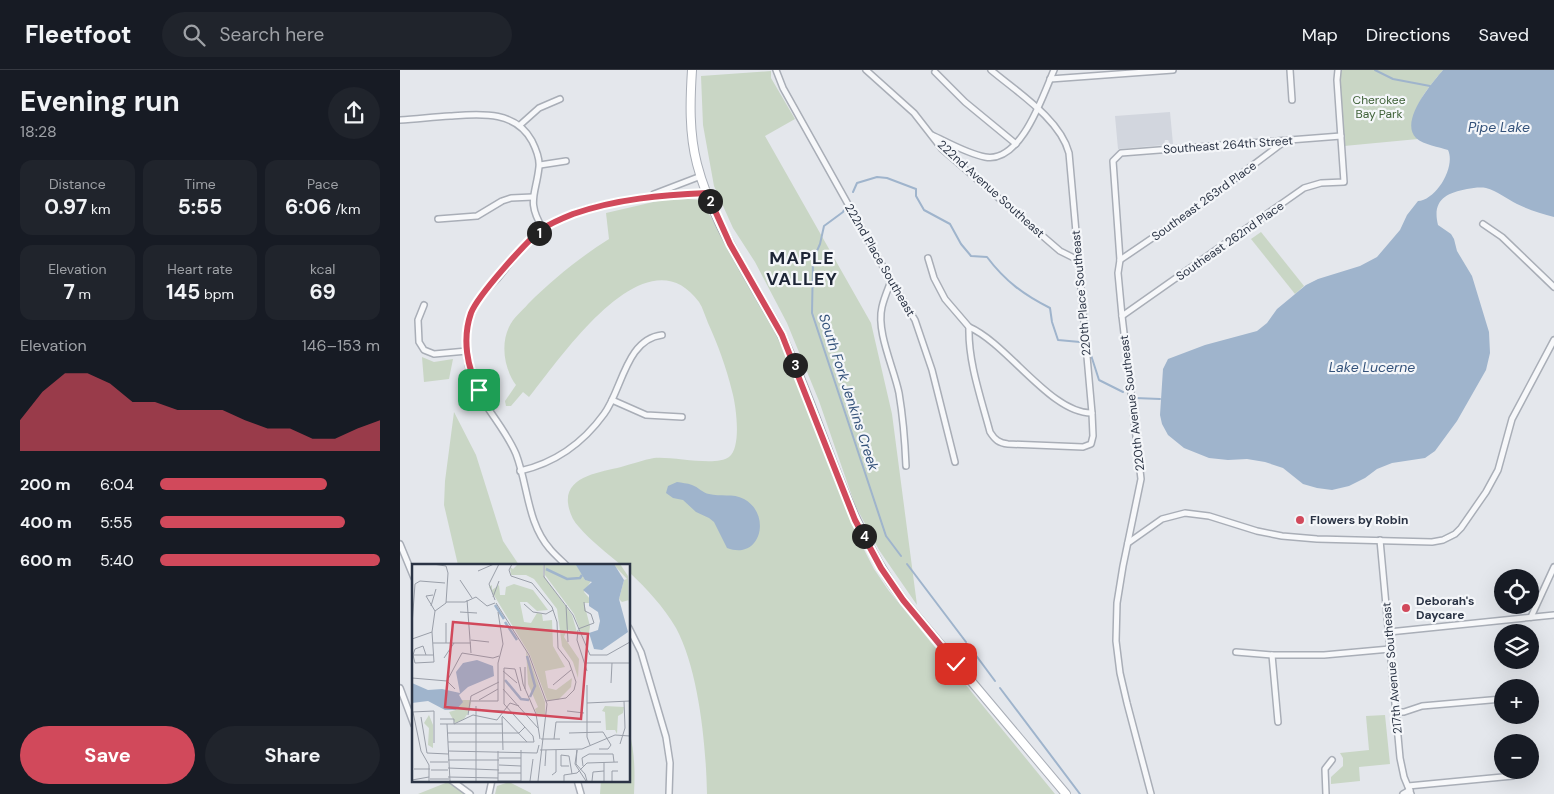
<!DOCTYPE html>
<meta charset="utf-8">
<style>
:root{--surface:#171b24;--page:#20242c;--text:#f1f3f6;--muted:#9ea1a6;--line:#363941;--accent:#d1495b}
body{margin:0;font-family:"DM Sans",sans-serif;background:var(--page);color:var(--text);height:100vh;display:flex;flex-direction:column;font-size:19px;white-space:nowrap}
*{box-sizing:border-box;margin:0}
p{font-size:16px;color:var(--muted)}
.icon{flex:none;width:28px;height:28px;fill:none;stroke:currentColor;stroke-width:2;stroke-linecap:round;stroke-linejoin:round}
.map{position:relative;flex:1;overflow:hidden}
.sheet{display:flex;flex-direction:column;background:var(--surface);width:400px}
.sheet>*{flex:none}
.tools{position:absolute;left:1094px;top:499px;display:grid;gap:10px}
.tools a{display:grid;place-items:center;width:45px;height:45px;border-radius:50%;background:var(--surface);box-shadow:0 5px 20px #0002;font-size:25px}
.pin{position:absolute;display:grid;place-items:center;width:42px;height:42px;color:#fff;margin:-21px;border-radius:10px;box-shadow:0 2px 8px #0006}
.km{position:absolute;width:25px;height:25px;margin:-12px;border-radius:50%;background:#222;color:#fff;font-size:14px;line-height:25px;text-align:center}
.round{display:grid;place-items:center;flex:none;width:52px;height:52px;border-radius:26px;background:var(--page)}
.headline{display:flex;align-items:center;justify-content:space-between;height:85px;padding:0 20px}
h1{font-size:28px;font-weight:700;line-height:38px}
.metrics{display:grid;grid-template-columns:repeat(3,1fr);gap:8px;height:85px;padding:5px 20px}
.metrics div{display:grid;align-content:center;border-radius:12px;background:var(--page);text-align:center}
.metrics b{font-size:21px;font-weight:700}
.metrics small{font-size:14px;font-weight:400}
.metrics p{font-size:14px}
.chart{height:140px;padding:10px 20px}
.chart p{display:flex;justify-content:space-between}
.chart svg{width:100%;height:90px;margin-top:5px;fill:var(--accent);opacity:.7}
.action{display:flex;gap:10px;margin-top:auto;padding:10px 20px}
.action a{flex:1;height:58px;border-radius:30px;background:var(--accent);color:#fff;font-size:20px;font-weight:700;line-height:58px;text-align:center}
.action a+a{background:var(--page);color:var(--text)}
ul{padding:0 20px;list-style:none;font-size:16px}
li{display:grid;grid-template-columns:80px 60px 1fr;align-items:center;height:38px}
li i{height:12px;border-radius:6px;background:var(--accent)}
header{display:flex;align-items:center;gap:30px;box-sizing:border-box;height:70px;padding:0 25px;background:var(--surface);border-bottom:1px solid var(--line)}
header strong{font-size:24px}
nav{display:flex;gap:28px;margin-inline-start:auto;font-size:18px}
.search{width:350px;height:45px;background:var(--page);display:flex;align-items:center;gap:12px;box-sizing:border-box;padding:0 18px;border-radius:28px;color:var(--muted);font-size:19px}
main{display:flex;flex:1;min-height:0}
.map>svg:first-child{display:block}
.built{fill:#d2d6de}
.green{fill:#c9d6c5}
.water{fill:#9fb4cc}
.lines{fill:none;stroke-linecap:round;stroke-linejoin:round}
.stream{stroke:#9fb4cc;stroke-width:2}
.street-casing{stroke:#a9aeb7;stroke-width:8}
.secondary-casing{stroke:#a9aeb7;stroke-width:10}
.street{stroke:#f7f8fa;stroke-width:5}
.secondary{stroke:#fff;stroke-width:8}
.route-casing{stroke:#fff;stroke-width:10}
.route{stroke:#d1495b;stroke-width:6}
.poi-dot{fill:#d1495b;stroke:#f4f6f9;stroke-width:2}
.labels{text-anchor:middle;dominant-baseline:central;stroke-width:4.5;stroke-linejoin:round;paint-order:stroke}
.park-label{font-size:12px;fill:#3f6138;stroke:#f4f6f9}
.street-label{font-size:12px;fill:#2b3445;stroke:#f4f6f9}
.poi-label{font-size:12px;font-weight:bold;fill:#2b3445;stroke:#f4f6f9;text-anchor:start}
.water-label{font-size:14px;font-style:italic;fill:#34527a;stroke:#f4f6f9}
.district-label{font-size:18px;font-weight:bold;letter-spacing:1px;fill:#1d2536;stroke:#f4f6f9}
.inset-river{fill:none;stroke:#9fb4cc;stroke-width:2.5}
.inset-road{fill:none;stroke:#9a9fa9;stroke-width:1}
.view{fill:#d1495b;fill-opacity:0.15;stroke:#d1495b;stroke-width:2.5}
.inset-edge{fill:none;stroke:#2b3445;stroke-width:2.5}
</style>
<header>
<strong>Fleetfoot</strong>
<div class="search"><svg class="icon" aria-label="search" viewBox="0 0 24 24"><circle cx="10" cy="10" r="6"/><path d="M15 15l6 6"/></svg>Search here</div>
<nav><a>Map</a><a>Directions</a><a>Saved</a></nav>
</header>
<main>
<section class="sheet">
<div class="headline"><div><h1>Evening run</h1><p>18:28</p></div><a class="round"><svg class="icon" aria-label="share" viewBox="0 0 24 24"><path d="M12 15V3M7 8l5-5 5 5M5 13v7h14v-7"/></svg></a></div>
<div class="metrics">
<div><p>Distance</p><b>0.97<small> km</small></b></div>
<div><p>Time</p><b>5:55</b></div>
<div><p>Pace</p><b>6:06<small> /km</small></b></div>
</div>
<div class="metrics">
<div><p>Elevation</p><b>7<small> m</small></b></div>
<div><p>Heart rate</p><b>145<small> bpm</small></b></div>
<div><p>kcal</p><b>69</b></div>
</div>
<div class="chart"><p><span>Elevation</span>146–153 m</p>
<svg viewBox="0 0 160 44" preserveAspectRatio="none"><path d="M0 44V29L10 15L20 6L30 6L40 11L50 20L60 20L70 24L80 24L90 24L100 29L110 33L120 33L130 38L140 38L150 33L160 29V44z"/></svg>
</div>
<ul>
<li><b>200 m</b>6:04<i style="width:76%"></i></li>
<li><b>400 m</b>5:55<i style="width:84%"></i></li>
<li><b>600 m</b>5:40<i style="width:100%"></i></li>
</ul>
<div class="action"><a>Save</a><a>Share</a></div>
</section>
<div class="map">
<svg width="1154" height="724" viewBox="0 0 1154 724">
<rect width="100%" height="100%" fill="#e4e7ec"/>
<path class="built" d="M770 42 773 74H770L768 70H765L764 75 718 79 715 46Z"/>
<g class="green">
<path d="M940 0H1043C1027 19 1011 37 1013 63L1018 69 944 76 938 11Z"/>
<path d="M371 1V8L395 49 365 66 471 253 492 344 517 535 479 480 455 435 419 331 387 253 355 192 333 158 314 116 303 55 301 6Z"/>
<path d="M288 129 301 130 379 267 393 297 456 464 474 499 489 521 655 724H307C306 675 299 601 276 558 264 537 246 518 229 502V495H221C207 483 191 471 179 457 173 451 169 442 168 433 165 406 201 402 221 397 232 394 243 390 254 388 272 386 316 397 329 387 342 377 336 335 332 321 326 297 318 275 308 253 305 246 303 238 299 232 246 159 160 289 129 327L123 322 111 336H106L105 331 116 315C105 300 100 276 109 257 113 248 122 241 128 234 153 209 179 188 209 169L206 143 262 130Z"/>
<path d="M861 162 904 216 895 224 851 169Z"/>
<path d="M22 287 34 292 53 289 49 309 24 312Z"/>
<path d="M54 342 76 385 103 471 119 495H58L44 435 45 411Z"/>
<path d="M985 645 990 694 959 697 960 711 931 714V707L943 696V688L940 683 969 680 966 646Z"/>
<path d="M229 661C235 682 235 703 234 724H200L201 710H229Z"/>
<path d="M48 712 67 724H18Z"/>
<path d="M109 712 131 723V724H95L97 716Z"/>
</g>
<g class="water">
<path d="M1043 0H1154V147C1142 144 1129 140 1117 134 1107 129 1097 121 1086 118 1080 117 1073 118 1067 119 1045 123 1032 131 1038 155L1051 164 1054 169 1057 181 1072 206 1089 262 1090 283 1086 300 1057 351 1035 381 1025 388 992 393 977 399 965 408 949 416 932 420 917 418 903 414 883 398 865 392 847 389 828 390 809 388 784 378 768 365 762 354 760 345 763 299 768 289 805 275 857 261 867 253 877 239 906 215 918 209 960 196 977 187 1000 160 1007 145 1018 131C1036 130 1056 97 1048 80 1039 77 1024 75 1016 68 999 51 1032 13 1043 0Z"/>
<path d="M277 412C282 413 287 413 292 415 298 417 303 423 309 424 320 427 333 423 344 429 372 444 361 491 327 478L314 452 309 448 296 442 283 430 273 428 266 423 268 416Z"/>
</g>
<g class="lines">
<g class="stream">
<path d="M975 0 993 9 1030 16"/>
<path d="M453 122 457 113 477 107 487 108 516 119V126L524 140 550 154 561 174 571 186 587 187C605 211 624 225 650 238L652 252 658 270 680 272"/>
<path d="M445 138 443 142 424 156 420 174 413 190 412 243 486 466 501 486"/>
<path d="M690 282 699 310 723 322"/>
<path d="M735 328 760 329"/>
<path d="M507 494 566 572"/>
<path d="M572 580 595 611"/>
<path d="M600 618 680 724"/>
</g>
<defs>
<g id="street">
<path d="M376 0 383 18 491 211 515 250 532 300 555 392"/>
<path d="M466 0 514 43 542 79 660 181 678 190"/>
<path d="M890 0 892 30"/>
<path d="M535 2 565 32 616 74"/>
<path d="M650 9 773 0"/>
<path d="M0 50C17 49 33 47 50 46 80 44 115 40 132 71 136 79 140 88 139 97 136 125 126 131 143 159"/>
<path d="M120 55 139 38 160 29"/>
<path d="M532 65C547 72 568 84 585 87 621 94 643 25 654 0"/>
<path d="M140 95 166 91"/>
<path d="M254 124 301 106"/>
<path d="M38 149 77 146 102 131 111 128 133 127"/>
<path d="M1083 154 1102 167 1154 217"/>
<path d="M528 188 534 208 545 229 569 257C568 292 581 328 590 362 595 370 599 373 608 374L683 377 691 374 693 366 692 343 669 83C660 49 617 22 591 0"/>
<path d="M720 190 792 141 885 71"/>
<path d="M491 211C488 219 484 228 482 237 476 262 494 298 499 323 503 347 505 372 506 396"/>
<path d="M24 235 18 250 19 272 24 280 34 284 67 281"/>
<path d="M722 246 904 118 921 113 944 112 937 10 938 0"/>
<path d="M569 257C608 274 651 344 692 343"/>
<path d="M212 330 246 345 282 347"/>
<path d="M120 401C155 393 183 373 204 344 222 320 226 269 262 265"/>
<path d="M980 470 1000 688 1004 707 1011 724"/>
<path d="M728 473 762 449 785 443 809 446 857 461 882 466 917 469 1032 472 1043 470 1055 464 1061 458 1086 422 1098 400 1112 349 1154 270"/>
<path d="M0 474 14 508"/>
<path d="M166 495C161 490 155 485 150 479 127 453 128 415 116 384 104 355 78 332 70 302 65 283 64 256 74 238 79 227 88 218 97 209 110 193 126 171 143 159 183 130 260 126 307 123"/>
<path d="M1131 547 1154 497"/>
<path d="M229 558 241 582 266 667 270 693 269 724"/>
<path d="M989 562 1154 545"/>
<path d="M836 582 872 585H924L990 579"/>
<path d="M872 585 878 652"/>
<path d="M0 618 14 655"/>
<path d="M996 642H1004L1022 636 1102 629"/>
<path d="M51 710 70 724"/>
<path d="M177 710 181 724"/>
<path d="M1008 716 1113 706"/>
<path d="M89 724 92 710"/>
<path d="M751 724 727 633 720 603 716 571 717 533 723 496 741 409 722 246 718 203 720 190 713 91 721 83 941 66"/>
<path d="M926 724 925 699 932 690"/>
<path d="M1003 724 1010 720"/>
</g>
<path id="secondary" d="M292 0C290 31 289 63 297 94 309 141 336 185 360 227 367 240 376 253 382 266 424 354 444 451 503 530L666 724"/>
</defs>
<use href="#street" class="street-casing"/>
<use href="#secondary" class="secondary-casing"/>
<use href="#street" class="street"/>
<use href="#secondary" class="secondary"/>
</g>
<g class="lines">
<defs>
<path id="route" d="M79 320C67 297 62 269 71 243 78 225 126 172 142 159 151 153 163 148 173 144 216 129 262 125 307 123L330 174 382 265 455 450 481 498 503 530 556 594"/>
</defs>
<use href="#route" class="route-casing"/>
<use href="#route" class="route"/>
</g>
<g class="poi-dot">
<circle cx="900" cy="450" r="5"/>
<circle cx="1006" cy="538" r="5"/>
</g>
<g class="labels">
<g class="park-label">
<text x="979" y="30">Cherokee<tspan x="979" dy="14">Bay Park</tspan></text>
</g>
<g class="street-label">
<text transform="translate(828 75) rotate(-4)">Southeast 264th Street</text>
<text transform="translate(591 119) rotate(42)">222nd Avenue Southeast</text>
<text transform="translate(804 131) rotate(-36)">Southeast 263rd Place</text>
<text transform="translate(830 171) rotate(-35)">Southeast 262nd Place</text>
<text transform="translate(480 190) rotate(60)">222nd Place Southeast</text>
<text transform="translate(681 223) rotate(-95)">220th Place Southeast</text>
<text transform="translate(732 333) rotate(-97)">220th Avenue Southeast</text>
<text transform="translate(992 598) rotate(-95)">217th Avenue Southeast</text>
</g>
<g class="poi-label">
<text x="910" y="450">Flowers by Robin</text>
<text x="1016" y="531">Deborah's<tspan x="1016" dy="14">Daycare</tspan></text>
</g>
<g class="water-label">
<text x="1099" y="57">Pipe Lake</text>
<text x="972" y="297">Lake Lucerne</text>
<text transform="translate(449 322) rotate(72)">South Fork Jenkins Creek</text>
</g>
<g class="district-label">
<text x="402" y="188">MAPLE<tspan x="402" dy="21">VALLEY</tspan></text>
</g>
</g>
<g transform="translate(12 494)">
<rect width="218" height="218" fill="#e4e7ec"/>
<path d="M106 0H131V11L160 51 165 68 163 70 155 65 156 62 152 73 167 95 166 114 161 98 150 82 145 45 122 15 114 11H99L98 3 101 5ZM132 0H164L173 16 179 17 172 28 178 35V39H172L178 62 177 69 170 71 162 50 133 11ZM201 0H208L216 12 217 49V36L210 38 207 35 212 16 215 15ZM102 20 121 26 136 46 125 47 115 38H108L112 58 119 59 125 49 130 50 131 57 140 56 141 82 153 103 133 107 136 124 144 126 160 114 159 123 146 136H135L118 91 77 23 80 21V26L87 21 88 31H93L94 23ZM114 86 133 138V151H125L123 145 126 143 116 120ZM50 136H59L58 146 52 155 43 159 37 148 44 146ZM193 142 212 143 211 149 206 152 205 170 203 166H194L193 148 190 147ZM17 151 21 161V184L16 181 17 164 12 159Z" fill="#c9d6c5"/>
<path d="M202 0 212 16 207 35 216 68 190 86 182 85 177 69 186 66 188 57 186 48 177 42V31L171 26 180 18 173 16 164 1ZM65 96 81 102 82 112 56 123 47 131 51 138 44 146H33L16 137 0 139V119L16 126 30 125 48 129 44 108 51 99Z" fill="#9fb4cc"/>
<path class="inset-river" d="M134 5 155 15 168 14 170 11M83 41 92 55M93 58 105 76M115 92 123 122 118 133M93 116 109 135 117 136"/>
<path class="inset-road" d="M21 0 34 2 36 9 34 39 23 47M100 0 97 6 99 12 120 19 140 43 145 58 146 84 157 98 164 118 162 126 154 134 134 137M132 0V13L161 51 178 91H195L218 78M66 7 82 0M48 16 60 34M3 20 8 17 33 19M21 31 14 32 23 47M81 33 87 17M55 36 59 89M83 36 77 20 87 0M34 38H53L64 33 75 42 83 39M84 39 117 91 135 140 126 217M112 40 121 48 134 50 141 46M154 41 156 78M19 42 24 25M48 48 65 49M34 59V79M0 61 3 20M166 65 182 59 179 50 173 47 172 38M166 66 165 76 175 107M0 75 20 68M59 76 77 78M21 79H59M1 91 3 99 22 98 20 68 23 47M1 91 3 85 11 82 14 91M1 91H21M32 94 42 79M174 99H218M108 103 111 120 124 150 128 175M91 107 105 119M0 114 35 117 43 125M35 117 50 89 81 94 87 92M199 119 200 99M141 121 159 106M175 121V173L178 181M91 125 126 164M113 125V103M67 136 86 125M59 137H86V99L91 80 86 48M175 139 218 137M64 146 93 147M155 147 172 149M0 148 22 147V179M1 148 9 187 17 201V217M56 151 59 132 87 118M90 152 115 178M9 153 15 189 36 190M90 153 91 186M28 155H42V160M28 160H91M35 160 38 217M42 160 61 151 85 156 98 139 107 142M36 169H107L113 163M157 169 191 168 199 181 196 185H187M129 175H148M142 175 144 158H189M36 178H122L121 172 92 140V104L103 105 109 127M208 180 213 164 212 137M128 186 170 185 203 171 218 172M36 187 125 189 127 181M86 187V217M87 194H109M36 196H87M18 198H36M192 198V217M87 201 109 202M133 202 134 186M157 202H149V191L157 192 160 210M171 202 170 194 177 190H201L202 198M36 204 87 206M2 205H18M19 206H36M86 209H109M140 211 144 208V186M36 213 86 214M18 215H37M0 216 17 213M64 217V142M86 217H109M109 217V186M118 217 121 195M152 217V211L165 209 175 199 206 198M174 217 163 200 165 186 164 200 173 210 175 217M180 217 181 208 192 207M200 217V207H206"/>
<path class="view" d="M41 58 176 70 169 155 33 143Z"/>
<rect width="218" height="218" class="inset-edge"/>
</g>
</svg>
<div class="tools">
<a><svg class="icon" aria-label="locate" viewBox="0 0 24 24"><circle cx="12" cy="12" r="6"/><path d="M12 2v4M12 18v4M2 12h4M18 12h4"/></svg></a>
<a><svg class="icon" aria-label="layers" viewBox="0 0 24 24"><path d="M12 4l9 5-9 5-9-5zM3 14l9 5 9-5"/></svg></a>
<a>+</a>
<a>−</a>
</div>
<div class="pin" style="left:79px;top:320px;background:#1e9e55"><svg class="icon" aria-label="arrive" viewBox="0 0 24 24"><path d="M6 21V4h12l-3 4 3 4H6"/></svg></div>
<div class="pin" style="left:556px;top:594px;background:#d93025"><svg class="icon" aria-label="check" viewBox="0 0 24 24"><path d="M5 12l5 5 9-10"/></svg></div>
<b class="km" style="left:139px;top:163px">1</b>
<b class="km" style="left:310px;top:131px">2</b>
<b class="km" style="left:395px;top:295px">3</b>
<b class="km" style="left:464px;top:466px">4</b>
</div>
</main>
